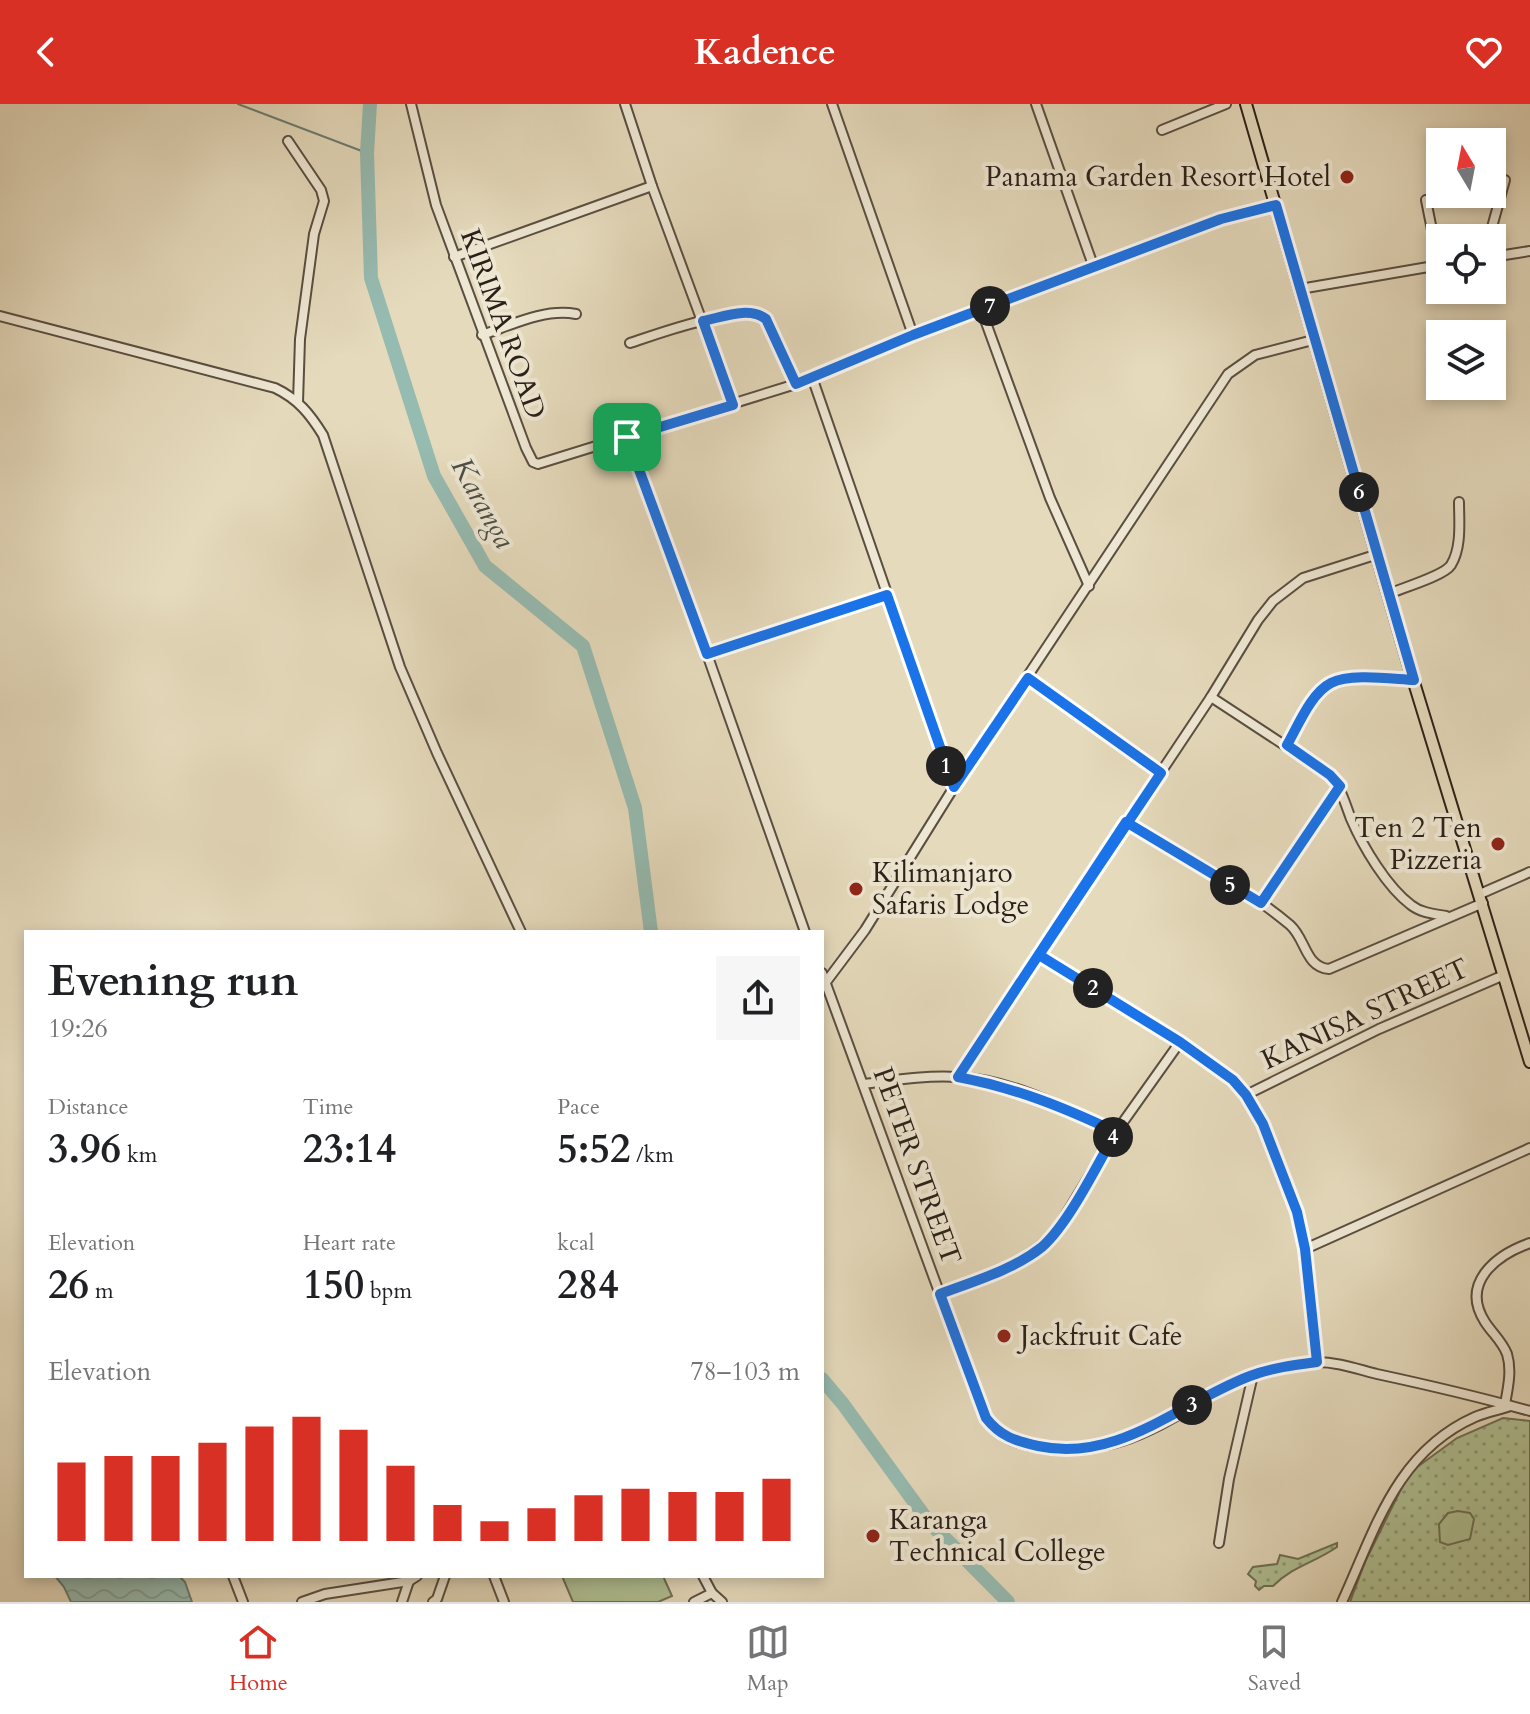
<!DOCTYPE html>
<meta charset="utf-8">
<style>
:root{--surface:#fff;--page:#f6f6f6;--text:#202124;--muted:#757577;--line:#e0e0e0;--accent:#d93025}
body{margin:0;font-family:Cardo,serif;background:var(--page);color:var(--text);height:100vh;display:flex;flex-direction:column;font-size:30px;white-space:nowrap}
*{box-sizing:border-box;margin:0}
p{font-size:26px;color:var(--muted)}
.icon{flex:none;width:44px;height:44px;fill:none;stroke:currentColor;stroke-width:2;stroke-linecap:round;stroke-linejoin:round}
.map{position:relative;flex:1;overflow:hidden}
.sheet{position:absolute;left:24px;top:826px;width:800px;height:648px;display:flex;flex-direction:column;background:var(--surface);border-radius:0px;box-shadow:0 4px 12px #0003}
.sheet>*{flex:none}
.needle{width:52px;rotate:350deg}
.buttons{position:absolute;left:1426px;top:24px;display:grid;gap:16px}
.buttons a{display:grid;place-items:center;width:80px;height:80px;border-radius:0px;background:var(--surface);box-shadow:0 4px 12px #0003;font-size:40px}
.pin{position:absolute;display:grid;place-items:center;width:68px;height:68px;color:#fff;margin:-34px;border-radius:16px;box-shadow:0 4px 12px #0006}
.km{position:absolute;width:40px;height:40px;margin:-20px;border-radius:50%;background:#222;color:#fff;font-size:22px;line-height:40px;text-align:center}
.round{display:grid;place-items:center;flex:none;width:84px;height:84px;border-radius:0px;background:var(--page)}
.headline{display:flex;align-items:center;justify-content:space-between;height:136px;padding:0 24px}
h1{font-size:44px;font-weight:800;line-height:60px}
.stats{display:grid;grid-template-columns:repeat(3,1fr);gap:12px;height:136px;padding:8px 24px}
.stats div{display:grid;align-content:center}
.stats b{font-size:40px;font-weight:800}
.stats small{font-size:22px;font-weight:400}
.stats p{font-size:22px}
.chart{height:224px;padding:16px 24px}
.chart p{display:flex;justify-content:space-between}
.chart svg{width:100%;height:144px;margin-top:8px;stroke:var(--accent);stroke-width:6}
header{display:flex;justify-content:space-between;align-items:center;height:104px;padding:0 24px;background:var(--accent);color:#fff;font-size:36px;font-weight:800}
.menu{display:flex;justify-content:space-around;align-items:center;height:112px;border-top:2px solid var(--line);background:var(--surface);font-size:22px;color:var(--muted)}
.menu a{display:grid;justify-items:center;gap:4px}
.menu .on{color:var(--accent)}
.map>svg:first-child{display:block}
.green{fill:url(#green-dots);stroke:#6e7056;stroke-width:2}
.pitch{fill:#b0c194;stroke:#6e7056;stroke-width:2}
.water{fill:url(#water-waves);stroke:#6b7d74;stroke-width:2}
.lines{fill:none;stroke-linecap:round;stroke-linejoin:round}
.stream{stroke:#6b7d74;stroke-width:2}
.river{stroke:#96bbb1;stroke-width:14}
.minor-casing{stroke:#5a4e41;stroke-width:12}
.major-casing{stroke:#2b2018;stroke-width:14}
.minor{stroke:#eee7d3;stroke-width:8}
.major{stroke:#e5dabc;stroke-width:10}
.route-casing{stroke:#fff;stroke-width:16}
.route{stroke:#1a73e8;stroke-width:10}
.poi-dot{fill:#8f2418;stroke:#eee7d3;stroke-width:3}
.labels{text-anchor:middle;dominant-baseline:central;stroke-width:8;stroke-linejoin:round;paint-order:stroke}
.poi-label{font-size:28px;fill:#2b2018;stroke:#eee7d3;text-anchor:start}
.street-label{font-size:28px;fill:#2b2018;stroke:#eee7d3}
.water-label{font-size:30px;font-style:italic;fill:#4b4e46;stroke:#eee7d3}
</style>
<header><svg class="icon" aria-label="back" viewBox="0 0 24 24"><path d="M15 5l-7 7 7 7"/></svg>Kadence<svg class="icon" aria-label="heart" viewBox="0 0 24 24"><path d="M12 20l-8-8c-3-5 5-10 8-4 3-6 11-1 8 4z"/></svg></header>
<div class="map">
<svg width="1530" height="1498" viewBox="0 0 1530 1498">
<defs>
<pattern id="green-dots" width="8" height="8" patternUnits="userSpaceOnUse" patternTransform="scale(2)"><rect width="8" height="8" fill="#b0c194"/><path d="M2 2h.1M6 6h.1" fill="none" stroke="#8f9c78" stroke-width="1.8" stroke-linecap="round"/></pattern>
<pattern id="water-waves" width="16" height="10" patternUnits="userSpaceOnUse" patternTransform="scale(2)"><rect width="16" height="10" fill="#96bbb1"/><path d="M0 5q4-4 8 0t8 0" fill="none" stroke="#81a098"/></pattern>
</defs>
<rect width="100%" height="100%" fill="#e5dabc"/>
<filter id="stains"><feTurbulence type="fractalNoise" baseFrequency=".0025" numOctaves="4"/><feColorMatrix values="0 0 0 0 .2 0 0 0 0 .09 0 0 0 0 .02 0 0 0 .5 -.17"/></filter>
<radialGradient id="worn" r=".72"><stop offset=".6" stop-color="#630" stop-opacity="0"/><stop offset="1" stop-color="#630" stop-opacity=".3"/></radialGradient>
<g class="green">
<path d="M1503 1314 1530 1317V1498H1350L1365 1458 1409 1369 1457 1334Z"/>
<path d="M1337 1439V1443C1314 1459 1293 1462 1273 1482H1264L1259 1486 1255 1482 1256 1477 1248 1470 1253 1463 1277 1460 1280 1451 1298 1455Z"/>
</g>
<g class="pitch">
<path d="M1458 1407 1470 1409 1474 1415 1470 1435 1448 1441 1440 1438 1439 1420 1448 1409Z"/>
<path d="M562 1472H663L672 1492 658 1498H573Z"/>
</g>
<path class="water" d="M55 1472H179L185 1478 192 1498H71L64 1483Z"/>
<g class="lines">
<path class="stream" d="M238 0 367 49"/>
<g class="river">
<path d="M370 0 367 49 371 174 434 372 485 462 583 542 635 704 651 828"/>
<path d="M822 1275 843 1300 928 1417 1008 1498"/>
</g>
<defs>
<g id="minor">
<path d="M411 0 436 101 526 344 533 358 538 360 796 280 913 231 1221 115 1276 101"/>
<path d="M625 0 652 82 733 301"/>
<path d="M832 0 913 231"/>
<path d="M1036 0 1094 164"/>
<path d="M1162 26 1226 0"/>
<path d="M288 37 321 86 324 97 314 130 300 235 298 298"/>
<path d="M1426 96 1439 161"/>
<path d="M1489 134 1505 76"/>
<path d="M454 153 652 82"/>
<path d="M1492 153 1530 147"/>
<path d="M1300 185 1440 161"/>
<path d="M981 205 1050 394 1089 482"/>
<path d="M0 212 275 284C298 295 310 310 323 331L400 563 437 649 521 828"/>
<path d="M482 231C511 221 545 204 576 210"/>
<path d="M630 239C657 230 744 198 766 215L796 280"/>
<path d="M812 273 954 683"/>
<path d="M627 333 707 550 805 828"/>
<path d="M1388 490C1402 484 1444 472 1451 461 1462 443 1459 417 1459 398"/>
<path d="M707 550 887 491"/>
<path d="M1028 574 1161 669"/>
<path d="M1211 593 1330 671C1341 684 1345 699 1351 715 1363 743 1387 783 1411 801 1421 809 1435 810 1446 812"/>
<path d="M1287 641C1298 622 1311 589 1331 579 1350 569 1392 575 1414 576"/>
<path d="M1126 718C1179 750 1242 780 1290 821 1306 835 1305 863 1329 865L1483 799"/>
<path d="M1480 790 1530 768"/>
<path d="M1261 799 1340 682"/>
<path d="M1039 851 1180 938 1233 976 1246 991 1263 1020 1297 1108 1305 1145 1317 1258"/>
<path d="M822 869 975 1286C980 1299 984 1314 994 1324 1019 1352 1090 1347 1122 1337 1190 1315 1240 1258 1317 1258 1338 1258 1357 1265 1377 1270 1428 1281 1479 1293 1530 1307"/>
<path d="M826 878 865 826 954 683 1228 270 1255 251 1313 236"/>
<path d="M958 973 1211 593 1258 516 1273 497 1303 474 1378 450"/>
<path d="M864 980C895 976 927 971 958 973 1013 976 1067 1005 1116 1028"/>
<path d="M1246 991 1379 925 1504 871"/>
<path d="M1305 1145 1530 1044"/>
<path d="M940 1190C982 1174 1025 1161 1056 1127L1116 1028 1180 938"/>
<path d="M1505 1300C1508 1284 1512 1266 1507 1250 1502 1237 1492 1229 1485 1218 1460 1179 1496 1151 1530 1139"/>
<path d="M1219 1439 1229 1375 1253 1271"/>
<path d="M233 1472 243 1498"/>
<path d="M494 1472 504 1498"/>
<path d="M703 1472 712 1489 722 1498"/>
<path d="M302 1498 325 1490 409 1477 417 1472"/>
<path d="M402 1498 409 1477"/>
<path d="M433 1498 437 1495 445 1472"/>
<path d="M694 1498 712 1489"/>
<path d="M1342 1498C1375 1426 1396 1348 1475 1313 1486 1308 1499 1306 1510 1302"/>
</g>
<path id="major" d="M1246 0 1408 559 1530 958"/>
</defs>
<use href="#minor" class="minor-casing"/>
<use href="#major" class="major-casing"/>
<use href="#minor" class="minor"/>
<use href="#major" class="major"/>
</g>
<g class="lines">
<defs>
<path id="route" d="M627 333 707 550 887 491 954 683 1028 574 1161 669 1039 851 1180 938 1233 976 1246 991 1263 1020 1297 1108 1305 1145 1317 1258C1294 1261 1271 1264 1250 1272 1179 1299 1119 1359 1038 1342 1015 1337 1000 1332 986 1314L940 1190C974 1177 1013 1166 1042 1143 1069 1119 1097 1061 1116 1028 1063 1003 1016 984 958 973L1126 718 1261 799 1340 682 1330 671 1287 641C1298 622 1311 589 1331 579 1350 569 1392 575 1414 576L1276 101 1221 115 913 231 796 280 766 215C749 202 723 213 703 217L733 301 627 333"/>
</defs>
<use href="#route" class="route-casing"/>
<use href="#route" class="route"/>
</g>
<g class="poi-dot">
<circle cx="1347" cy="73" r="8"/>
<circle cx="1498" cy="740" r="8"/>
<circle cx="856" cy="785" r="8"/>
<circle cx="1004" cy="1232" r="8"/>
<circle cx="873" cy="1432" r="8"/>
</g>
<g class="labels">
<g class="poi-label">
<text x="1331" y="73" text-anchor="end">Panama Garden Resort Hotel</text>
<text x="1482" y="724" text-anchor="end">Ten 2 Ten<tspan x="1482" dy="32">Pizzeria</tspan></text>
<text x="872" y="769">Kilimanjaro<tspan x="872" dy="32">Safaris Lodge</tspan></text>
<text x="1020" y="1232">Jackfruit Cafe</text>
<text x="889" y="1416">Karanga<tspan x="889" dy="32">Technical College</tspan></text>
</g>
<g class="street-label">
<text transform="translate(503 220) rotate(70)">KIRIMA ROAD</text>
<text transform="translate(1365 910) rotate(-25)">KANISA STREET</text>
<text transform="translate(917 1062) rotate(70)">PETER STREET</text>
</g>
<g class="water-label">
<text transform="translate(483 399) rotate(61)">Karanga</text>
</g>
</g>
<rect width="100%" height="100%" filter="url(#stains)"/>
<rect width="100%" height="100%" fill="url(#worn)"/>
</svg>
<div class="buttons">
<a><svg class="needle" viewBox="-14 -14 28 28"><path d="M0-13l5 13h-10z" fill="#e53935"/><path d="M0 13l5-13h-10z" fill="#757577"/></svg></a>
<a><svg class="icon" aria-label="locate" viewBox="0 0 24 24"><circle cx="12" cy="12" r="6"/><path d="M12 2v4M12 18v4M2 12h4M18 12h4"/></svg></a>
<a><svg class="icon" aria-label="layers" viewBox="0 0 24 24"><path d="M12 4l9 5-9 5-9-5zM3 14l9 5 9-5"/></svg></a>
</div>
<div class="pin" style="left:627px;top:333px;background:#1e9e55"><svg class="icon" aria-label="arrive" viewBox="0 0 24 24"><path d="M6 21V4h12l-3 4 3 4H6"/></svg></div>
<b class="km" style="left:946px;top:662px">1</b>
<b class="km" style="left:1093px;top:884px">2</b>
<b class="km" style="left:1192px;top:1301px">3</b>
<b class="km" style="left:1113px;top:1033px">4</b>
<b class="km" style="left:1230px;top:781px">5</b>
<b class="km" style="left:1359px;top:388px">6</b>
<b class="km" style="left:990px;top:202px">7</b>
<section class="sheet">
<div class="headline"><div><h1>Evening run</h1><p>19:26</p></div><a class="round"><svg class="icon" aria-label="share" viewBox="0 0 24 24"><path d="M12 15V3M7 8l5-5 5 5M5 13v7h14v-7"/></svg></a></div>
<div class="stats">
<div><p>Distance</p><b>3.96<small> km</small></b></div>
<div><p>Time</p><b>23:14</b></div>
<div><p>Pace</p><b>5:52<small> /km</small></b></div>
</div>
<div class="stats">
<div><p>Elevation</p><b>26<small> m</small></b></div>
<div><p>Heart rate</p><b>150<small> bpm</small></b></div>
<div><p>kcal</p><b>284</b></div>
</div>
<div class="chart"><p><span>Elevation</span>78–103 m</p>
<svg viewBox="0 0 160 44" preserveAspectRatio="none"><path d="M5 44V20M15 44V18M25 44V18M35 44V14M45 44V9M55 44V6M65 44V10M75 44V21M85 44V33M95 44V38M105 44V34M115 44V30M125 44V28M135 44V29M145 44V29M155 44V25"/></svg>
</div>
</section>
</div>
<nav class="menu">
<a class="on"><svg class="icon" aria-label="home" viewBox="0 0 24 24"><path d="M3 11l9-7 9 7M6 9v11h12V9"/></svg>Home</a>
<a><svg class="icon" aria-label="map" viewBox="0 0 24 24"><path d="M3 6l6-2 6 2 6-2v14l-6 2-6-2-6 2zM9 4v14M15 6v14"/></svg>Map</a>
<a><svg class="icon" aria-label="saved" viewBox="0 0 24 24"><path d="M7 4h10v16l-5-4-5 4z"/></svg>Saved</a>
</nav>
